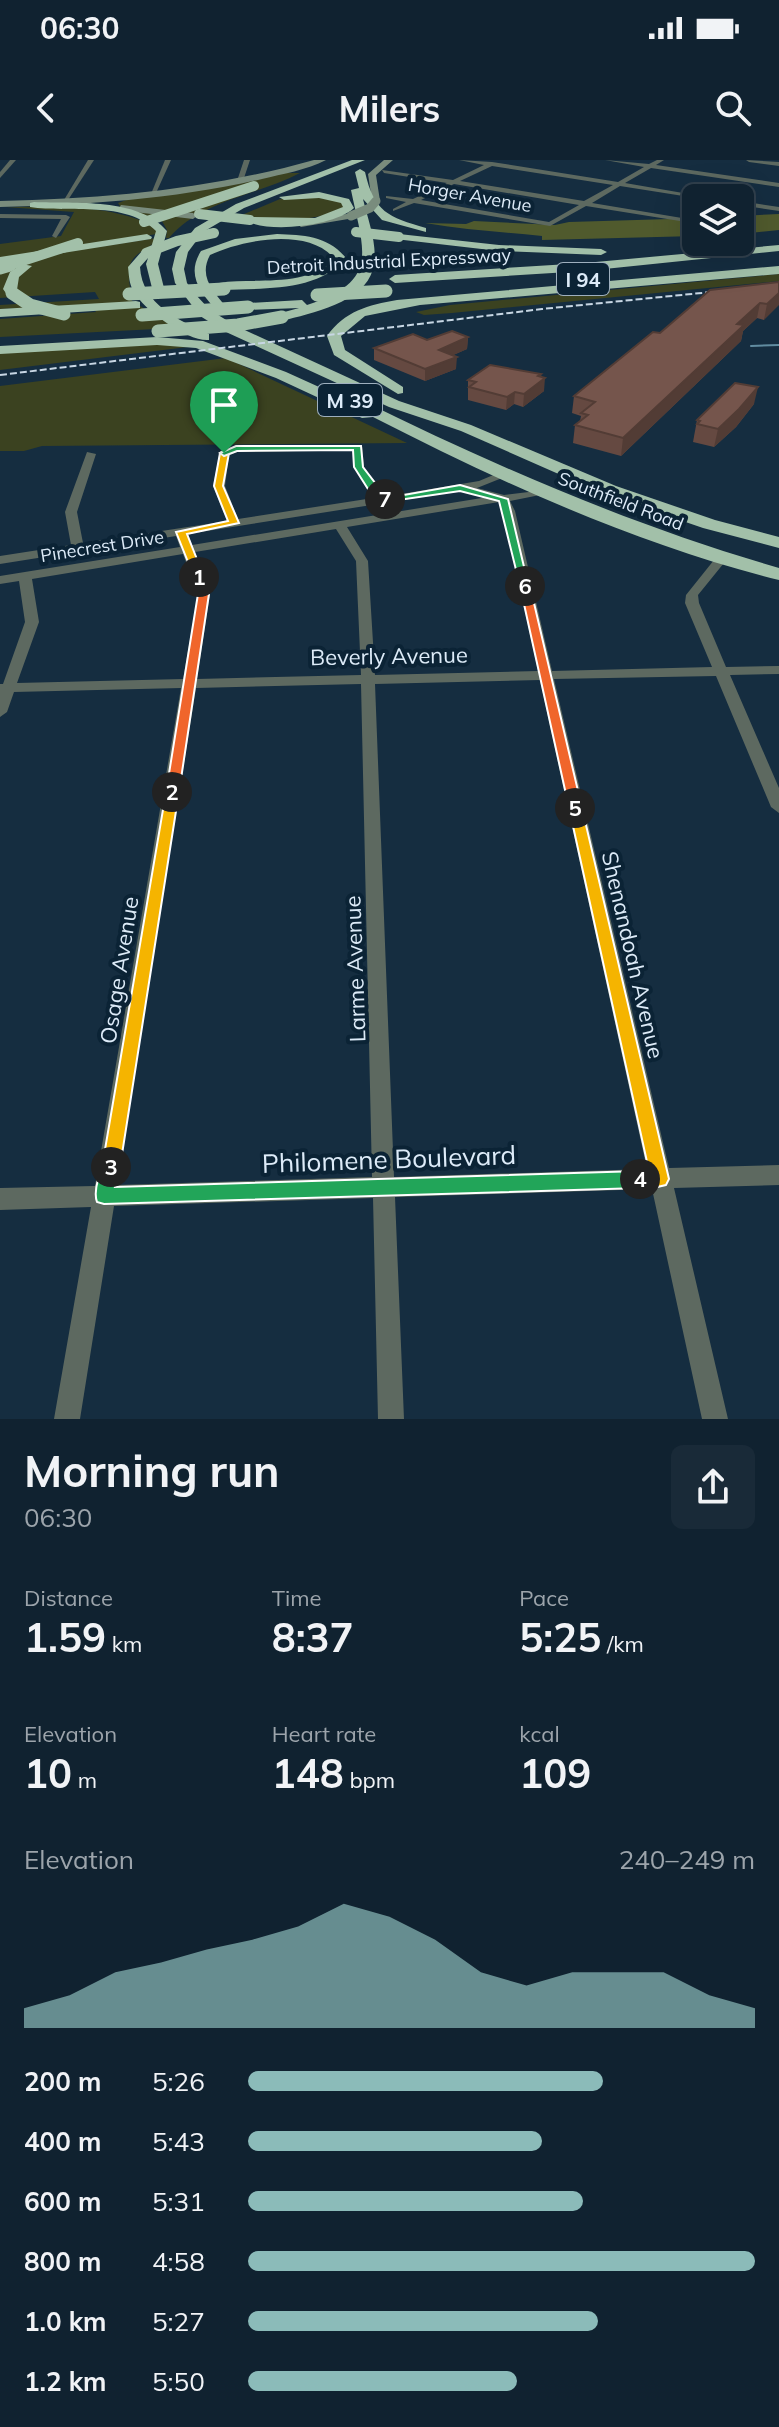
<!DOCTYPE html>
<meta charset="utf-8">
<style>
:root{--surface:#102230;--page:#192a38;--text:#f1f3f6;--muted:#9ca4ab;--line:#303f4c;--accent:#8bbbb9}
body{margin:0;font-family:Mulish,sans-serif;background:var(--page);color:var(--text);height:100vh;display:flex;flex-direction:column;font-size:30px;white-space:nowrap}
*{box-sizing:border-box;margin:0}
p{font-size:26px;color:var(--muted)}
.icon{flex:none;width:44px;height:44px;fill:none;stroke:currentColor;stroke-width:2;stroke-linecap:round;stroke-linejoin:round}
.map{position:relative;height:1259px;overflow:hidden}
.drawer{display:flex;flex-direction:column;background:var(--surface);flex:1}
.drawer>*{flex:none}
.fabs{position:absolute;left:682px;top:24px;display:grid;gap:16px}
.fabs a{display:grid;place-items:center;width:72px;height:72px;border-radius:12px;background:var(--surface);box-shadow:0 8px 32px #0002,0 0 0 2px var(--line);font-size:40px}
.pin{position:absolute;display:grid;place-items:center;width:68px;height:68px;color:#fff;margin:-82px -34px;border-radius:50% 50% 50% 0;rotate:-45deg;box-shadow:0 0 8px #0007}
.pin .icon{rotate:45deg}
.km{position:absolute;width:40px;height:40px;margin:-20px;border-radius:50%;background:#222;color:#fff;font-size:22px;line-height:40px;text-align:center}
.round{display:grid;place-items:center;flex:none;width:84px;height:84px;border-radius:12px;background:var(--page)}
.overview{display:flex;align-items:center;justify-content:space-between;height:136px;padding:0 24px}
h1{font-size:44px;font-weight:700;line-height:60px}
.stats{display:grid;grid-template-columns:repeat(3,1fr);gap:12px;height:136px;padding:8px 24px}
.stats div{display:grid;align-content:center}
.stats b{font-size:40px;font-weight:700}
.stats small{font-size:22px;font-weight:400}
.stats p{font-size:22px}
.chart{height:224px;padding:16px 24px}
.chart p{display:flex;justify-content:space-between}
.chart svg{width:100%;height:144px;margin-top:8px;fill:var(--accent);opacity:.7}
ul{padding:0 24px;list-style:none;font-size:26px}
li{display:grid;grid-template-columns:128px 96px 1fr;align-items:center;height:60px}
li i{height:20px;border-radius:10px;background:var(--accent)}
.status{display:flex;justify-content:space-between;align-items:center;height:56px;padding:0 40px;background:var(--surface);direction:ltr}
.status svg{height:22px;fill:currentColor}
header{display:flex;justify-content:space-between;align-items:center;height:104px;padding:0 24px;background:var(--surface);font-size:36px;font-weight:700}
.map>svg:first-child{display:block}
.green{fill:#3b4220}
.forest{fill:#505a2d}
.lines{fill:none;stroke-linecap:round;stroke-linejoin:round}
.stream{stroke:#618ca0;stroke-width:2}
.street{fill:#5d6960;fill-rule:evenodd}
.secondary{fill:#798c7d;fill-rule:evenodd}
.highway{fill:#a2c0a9;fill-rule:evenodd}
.rail{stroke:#c8d7e4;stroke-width:2;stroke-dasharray:7 3;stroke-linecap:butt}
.secondary-bridge{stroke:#798c7d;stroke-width:9}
.highway-bridge-far1{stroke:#a2c0a9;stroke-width:10}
.highway-bridge{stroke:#a2c0a9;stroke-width:13}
.wall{fill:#654941}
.shaded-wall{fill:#523c35}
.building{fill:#75554c;stroke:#523c35;stroke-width:2}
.split-1{fill:#f5b400;stroke:#fff;stroke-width:2}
.split-2{fill:#f0652b;stroke:#fff;stroke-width:2}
.split-3{fill:#f5b400;stroke:#fff;stroke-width:2}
.split-4{fill:#22a559;stroke:#fff;stroke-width:2}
.split-5{fill:#f5b400;stroke:#fff;stroke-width:2}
.split-6{fill:#f0652b;stroke:#fff;stroke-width:2}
.split-7{fill:#22a559;stroke:#fff;stroke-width:2}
.split-8{fill:#22a559;stroke:#fff;stroke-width:2}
.labels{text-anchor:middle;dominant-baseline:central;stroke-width:8;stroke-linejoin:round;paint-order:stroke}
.far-street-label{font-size:18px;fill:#ddebf8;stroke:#0b2335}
.shield{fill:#0b2335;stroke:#9eafbe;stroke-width:2}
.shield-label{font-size:20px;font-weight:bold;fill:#ddebf8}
.street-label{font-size:22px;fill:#ddebf8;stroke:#0b2335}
.near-street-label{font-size:26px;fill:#ddebf8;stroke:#0b2335}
</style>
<div class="status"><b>06:30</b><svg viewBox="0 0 49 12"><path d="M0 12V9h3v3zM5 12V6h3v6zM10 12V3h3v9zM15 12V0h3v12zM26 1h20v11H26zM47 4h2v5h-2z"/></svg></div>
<header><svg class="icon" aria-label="back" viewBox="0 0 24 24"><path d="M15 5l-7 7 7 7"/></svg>Milers<svg class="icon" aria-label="search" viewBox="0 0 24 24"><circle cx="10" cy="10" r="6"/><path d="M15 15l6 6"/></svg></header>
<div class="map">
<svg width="779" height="1259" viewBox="0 0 779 1259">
<rect width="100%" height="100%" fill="#152d40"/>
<g class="green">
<path d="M282 13H300C258 35 200 41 169 78H166L167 70 162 61 115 50 120 46 118 43 126 40Z"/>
<path d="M309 36 340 41 345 47C312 65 273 58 237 57L280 39Z"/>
<path d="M6 47C56 47 110 44 156 67L157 74 0 98V84L61 76 74 52Z"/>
<path d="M157 78C151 89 141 89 133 99 125 109 131 130 132 141L176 168 0 177V159L96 152 91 145 0 149V145L99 139 95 132 0 138V110L70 91Z"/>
<path d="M779 114V121L452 153 424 155 416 152 450 145Z"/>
<path d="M157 183 196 186 0 210V193Z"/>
<path d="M226 198 407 283 42 286 24 291H0V226Z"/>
</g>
<g class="forest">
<path d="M779 54V70L740 74V56Z"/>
<path d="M670 59 696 60V76L542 80V76C505 72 464 70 425 63L466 64 474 61 555 65 569 62Z"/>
</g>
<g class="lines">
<path class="stream" d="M751 186 779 185"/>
<g class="street">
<path d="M10 0H16L0 18V12Z"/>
<path d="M88 0H94L68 40H64Z"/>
<path d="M165 0H171L156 33 151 34Z"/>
<path d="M244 0H250L244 18 241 20 238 18Z"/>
<path d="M459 0 492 2 618 22 644 7 605 0 649 4 657 0H664L656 5 779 23V27L651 8 625 23 712 38H696L620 26 592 43 688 59 686 62 586 46 550 66 414 43 393 51V49L406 42 386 38V36L413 39 447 23 384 13 382 10 453 20 484 5ZM492 6 613 25 584 41 460 21ZM454 24 579 45 549 62 421 40Z"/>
<path d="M746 0 779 2V6L749 2Z"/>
<path d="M740 41 779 47V51L740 45Z"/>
<path d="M0 54 66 55 70 57 56 78 52 76 61 59 0 58Z"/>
<path d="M362 285 364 307 383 337 479 321 503 311 507 312V316L477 328 504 335 545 330V334L510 341 515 351 552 511 712 507 685 443 686 435 718 395 722 394 728 398 698 435 699 443 726 507 779 506V514L730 515 779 628V653L771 647 716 516 554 519 669 1008 779 1005V1025L674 1028 728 1259H702L652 1029 395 1037 404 1259H378L373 1038 114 1046 80 1259H54L91 1047 0 1050V1028L95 1026 181 528 14 532 7 552 0 557V524H3L25 462 19 421 0 424V416L180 387 176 376 0 404V396L71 385 65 352 87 292 96 294 77 352 83 383 227 361 213 326 220 291 236 286ZM353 290 354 307 373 338 238 359 225 326 229 295 237 292ZM460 331 488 337 192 385 188 374ZM499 342 503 351 538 511 375 515 368 401 347 367ZM336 369 356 401 361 515 197 519 210 434 195 392ZM183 394 198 434 183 519 17 523 39 462 32 419ZM540 520 647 1009 394 1017 375 524ZM361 524 372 1017 117 1025 196 528Z"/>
</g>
<g class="secondary">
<path d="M314 0H326C307 10 282 14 262 19 176 39 88 45 0 47V41C107 39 211 29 314 0Z"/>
<path d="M384 0H393L376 15 380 41 376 44 372 41 368 14Z"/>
<path d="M121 45 193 53 197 56 193 59 118 50Z"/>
<path d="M351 53 354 58 301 67 297 64Z"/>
</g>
<g class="highway">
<path d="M352 0H365L244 48 203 72 188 92 184 109 187 123 196 135 210 150 236 166 399 241 471 265 616 326 715 360 779 377V388L703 368 604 334 461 271 389 247 226 172 200 156 175 123 172 109 176 92 195 68 236 44Z"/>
<path d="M360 9 365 12C374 52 388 57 426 68V72L382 60 363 39C368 60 379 88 373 109 364 143 311 153 282 161L276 157 277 154 299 148 244 150 242 147 248 143 302 140 307 145C380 121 364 93 351 30L359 28 355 12Z"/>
<path d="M319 32 349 39 354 48C335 66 267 74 245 60L250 57 315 58 343 47 341 43 319 38 284 40 279 37Z"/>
<path d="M34 42C75 44 138 37 167 71L158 104 164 128 158 132 152 128 146 104 148 98 140 107C142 145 179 160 209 174V180C188 182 144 150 134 132 129 124 129 116 128 107L142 91H150L156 71C126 40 69 53 30 47V43Z"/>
<path d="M147 74 152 77 151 79 0 103V97Z"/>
<path d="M277 74C304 75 328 76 346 98 319 132 262 128 223 130L217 126 219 123C255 117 307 129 334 98 307 67 242 80 210 95 198 117 214 132 227 148L217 151C200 132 186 115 201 91L235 79Z"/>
<path d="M399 74 499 85 601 89 607 92 601 95 499 91 395 79V75Z"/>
<path d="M779 85V91L585 111 395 123 389 119 395 115 585 103Z"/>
<path d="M22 104 32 106 19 117 16 136H8L3 129 10 112Z"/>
<path d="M779 106V114L420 145 365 156 341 176 345 190 403 227V233L398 234 334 195 327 176C345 151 368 145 397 140Z"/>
<path d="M136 141 140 142V148L0 157V149Z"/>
<path d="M157 177 203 181 286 212 350 241 361 240C497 307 634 366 779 408V420C638 385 502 323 373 257L362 258 276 218 196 188 157 185 0 194V186Z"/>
</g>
<path class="rail" d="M0 215 542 149 731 130"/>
<path class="secondary-bridge" d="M351 56 370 48 376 41"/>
<g class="highway-bridge-far1">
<path d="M199 54 250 60"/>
<path d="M144 62 254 26"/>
<path d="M356 72 399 77"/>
<path d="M146 93 177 81 214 73"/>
<path d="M4 107 78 83"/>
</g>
<g class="highway-bridge">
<path d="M0 108 10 105"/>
<path d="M12 133 30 145 64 154"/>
<path d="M129 134 224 129"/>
<path d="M317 135 386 131"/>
<path d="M142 155 248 147"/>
<path d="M158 171 238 165 282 157"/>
</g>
</g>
<g class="wall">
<path d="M779 122 764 160 757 158 743 171 741 181 621 296 573 283 575 265 580 261 581 256 572 253 574 236 660 173Z"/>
<path d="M468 177 467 189 453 195 456 209 425 221 374 200V188L427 180Z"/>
<path d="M541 214 544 231 523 247 514 244 506 250 468 240V220Z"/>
<path d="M754 244 736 267 714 287 693 282 697 260Z"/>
</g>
<g class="shaded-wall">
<path d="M779 133V145L764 160 767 144Z"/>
<path d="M760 143 757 158 743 171 741 181 621 296 623 278 737 164Z"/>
<path d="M468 177 467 189 438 202 439 190Z"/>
<path d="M457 197 456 209 425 221V209Z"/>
<path d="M541 214 540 221 545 218 544 231 523 247 524 234Z"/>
<path d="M758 227 754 244 736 267 714 287 718 269Z"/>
<path d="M515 232 514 244 506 250 507 237Z"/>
</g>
<g class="building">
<path d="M779 122V133L767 144 760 143 737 164 744 165 623 278 575 265 588 255 581 253 595 242 574 236 653 172 660 173 710 130Z"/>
<path d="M452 171 468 177 439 190 457 197 425 209 374 188 413 174 427 180Z"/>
<path d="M490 205 541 214 538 216 545 218 524 234 515 232 507 237 469 227 476 222 468 220Z"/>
<path d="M735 223 758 227 739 249 718 269 697 264 700 261 697 260Z"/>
</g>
<path class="split-1" d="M224 291 229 293 223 326 239 363 187 374 204 417 199 420 194 417 176 372 228 361 214 326 220 293Z"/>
<path class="split-2" d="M199 413 204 417 209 434 179 632 172 636 166 632 198 434 194 417Z"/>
<path class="split-3" d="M172 628 179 632 120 1007 117 1013 111 1015 105 1013 102 1007 166 632Z"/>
<path class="split-4" d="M111 999 117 1001 120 1007 115 1027 640 1011 647 1014 649 1019 647 1025 640 1028 104 1044 97 1042C93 1031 100 1012 105 1001Z"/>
<path class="split-5" d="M575 644 582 648 669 1019 666 1025C656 1028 644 1029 634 1025L631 1019 634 1014 649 1011 569 648Z"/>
<path class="split-6" d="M525 423 530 426 582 648 575 653 569 648 520 426Z"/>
<path class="split-7" d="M460 325 508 339 529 428 520 426 499 341 460 331 385 342 381 339Z"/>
<path class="split-8" d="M361 286 363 307 389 341 375 340 354 307 353 290 237 291 224 296 220 293 236 286Z"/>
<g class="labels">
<g class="far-street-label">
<text transform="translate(470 35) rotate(10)">Horger Avenue</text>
<text transform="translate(389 101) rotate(-3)">Detroit Industrial Expressway</text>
<text transform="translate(621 341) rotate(21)">Southfield Road</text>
<text transform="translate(102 386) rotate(-9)">Pinecrest Drive</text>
</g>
<g class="shield">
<rect x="557" y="103" width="52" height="32" rx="6"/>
<rect x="318" y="224" width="64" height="32" rx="6"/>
</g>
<g class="shield-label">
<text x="583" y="119">I 94</text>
<text x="350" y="240">M 39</text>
</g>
<g class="street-label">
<text transform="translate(389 496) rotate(-1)">Beverly Avenue</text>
<text transform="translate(633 795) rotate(77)">Shenandoah Avenue</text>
<text transform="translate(355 809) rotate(-92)">Larme Avenue</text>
<text transform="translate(119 810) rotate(-81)">Osage Avenue</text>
</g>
<g class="near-street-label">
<text transform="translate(389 999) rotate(-2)">Philomene Boulevard</text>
</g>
</g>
</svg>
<div class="fabs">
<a><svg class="icon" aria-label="layers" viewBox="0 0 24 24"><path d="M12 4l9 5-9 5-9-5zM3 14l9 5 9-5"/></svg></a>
</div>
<div class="pin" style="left:224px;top:293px;background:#1e9e55"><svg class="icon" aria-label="arrive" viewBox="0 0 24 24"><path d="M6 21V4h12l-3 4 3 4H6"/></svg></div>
<b class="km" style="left:199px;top:417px">1</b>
<b class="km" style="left:172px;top:632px">2</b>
<b class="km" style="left:111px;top:1007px">3</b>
<b class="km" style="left:640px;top:1019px">4</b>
<b class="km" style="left:575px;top:648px">5</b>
<b class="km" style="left:525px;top:426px">6</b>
<b class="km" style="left:385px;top:339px">7</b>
</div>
<section class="drawer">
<div class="overview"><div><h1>Morning run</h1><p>06:30</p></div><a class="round"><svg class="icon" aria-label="share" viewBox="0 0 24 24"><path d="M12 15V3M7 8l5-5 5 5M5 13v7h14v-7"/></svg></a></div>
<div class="stats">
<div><p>Distance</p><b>1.59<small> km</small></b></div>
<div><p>Time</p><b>8:37</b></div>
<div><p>Pace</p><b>5:25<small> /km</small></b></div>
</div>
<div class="stats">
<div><p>Elevation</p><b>10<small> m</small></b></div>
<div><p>Heart rate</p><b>148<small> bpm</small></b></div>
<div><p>kcal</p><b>109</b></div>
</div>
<div class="chart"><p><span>Elevation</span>240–249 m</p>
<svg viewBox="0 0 160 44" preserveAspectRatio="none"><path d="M0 44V38L10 34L20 27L30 24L40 20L50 17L60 13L70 6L80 10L90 17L100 27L110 31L120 27L130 27L140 27L150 34L160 38V44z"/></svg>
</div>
<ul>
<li><b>200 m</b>5:26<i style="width:70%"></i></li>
<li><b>400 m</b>5:43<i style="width:58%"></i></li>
<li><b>600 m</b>5:31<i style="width:66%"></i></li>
<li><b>800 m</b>4:58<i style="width:100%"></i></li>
<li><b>1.0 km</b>5:27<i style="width:69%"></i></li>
<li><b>1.2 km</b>5:50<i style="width:53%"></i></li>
</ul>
</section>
